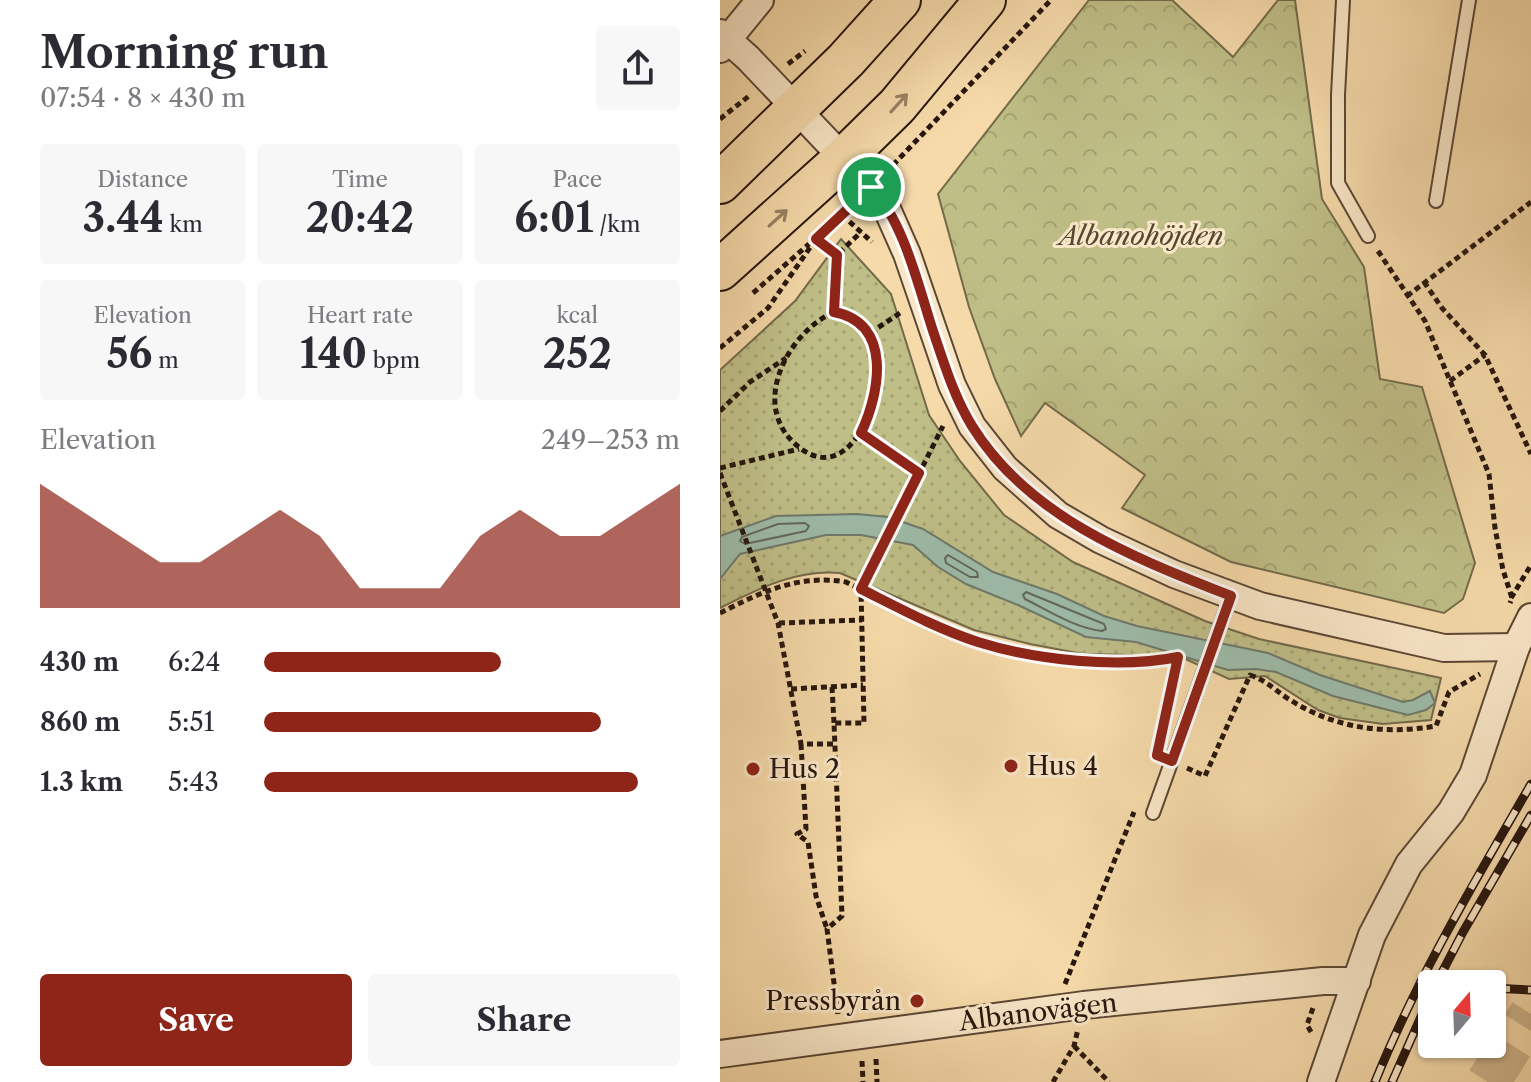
<!DOCTYPE html>
<meta charset="utf-8">
<style>
:root{--surface:#fff;--page:#f7f7f7;--text:#2b2b33;--muted:#7c7c81;--accent:#8f2418}
body{margin:0;font-family:"Libre Caslon Text",serif;background:var(--page);color:var(--text);height:100vh;display:flex;flex-direction:column;font-size:30px;white-space:nowrap}
*{box-sizing:border-box;margin:0}
p{font-size:26px;color:var(--muted)}
.icon{flex:none;width:44px;height:44px;fill:none;stroke:currentColor;stroke-width:2;stroke-linecap:round;stroke-linejoin:round}
.map{position:relative;flex:1;overflow:hidden}
.details{display:flex;flex-direction:column;background:var(--surface);width:720px}
.details>*{flex:none}
.needle{width:52px;rotate:19deg}
.controls{position:absolute;left:698px;top:970px;display:grid;gap:16px}
.controls a{display:grid;place-items:center;width:88px;height:88px;border-radius:8px;background:var(--surface);box-shadow:0 2px 6px #0004;font-size:40px}
.pin{position:absolute;display:grid;place-items:center;width:68px;height:68px;color:#fff;margin:-34px;border:4px solid #fff;border-radius:50%;box-shadow:0 2px 8px #0007}
.round{display:grid;place-items:center;flex:none;width:84px;height:84px;border-radius:8px;background:var(--page)}
.head{display:flex;align-items:center;justify-content:space-between;height:136px;padding:0 40px}
h1{font-size:44px;font-weight:700;line-height:60px}
.metrics{display:grid;grid-template-columns:repeat(3,1fr);gap:12px;height:136px;padding:8px 40px}
.metrics div{display:grid;align-content:center;border-radius:8px;background:var(--page);text-align:center}
.metrics b{font-size:40px;font-weight:700}
.metrics small{font-size:22px;font-weight:400}
.metrics p{font-size:22px}
.chart{height:224px;padding:16px 40px}
.chart p{display:flex;justify-content:space-between}
.chart svg{width:100%;height:144px;margin-top:8px;fill:var(--accent);opacity:.7}
.primary-button{display:flex;gap:16px;margin-top:auto;padding:16px 40px}
.primary-button a{flex:1;height:92px;border-radius:8px;background:var(--accent);color:#fff;font-size:32px;font-weight:700;line-height:92px;text-align:center}
.primary-button a+a{background:var(--page);color:var(--text)}
ul{padding:0 40px;list-style:none;font-size:26px}
li{display:grid;grid-template-columns:128px 96px 1fr;align-items:center;height:60px}
li i{height:20px;border-radius:10px;background:var(--accent)}
main{display:flex;flex:1;min-height:0}
.map>svg:first-child{display:block}
.forest{fill:url(#forest-crowns);stroke:#736a4a;stroke-width:2}
.park{fill:url(#park-dots);stroke:#736a4a;stroke-width:2}
.water{fill:#9dbba9;stroke:#6e796b;stroke-width:2}
.lines{fill:none;stroke-linecap:round;stroke-linejoin:round}
.shore{stroke:#62685c;stroke-width:2}
.motorway-tunnel{stroke:#cdb38b;stroke-width:44;stroke-dasharray:44 22;stroke-linecap:butt}
.service-casing{stroke:#5b4735;stroke-width:16}
.minor-casing{stroke:#5b4735;stroke-width:30}
.primary-casing{stroke:#27160e;stroke-width:44}
.path{stroke:#27160e;stroke-width:5;stroke-dasharray:6 4;stroke-linecap:butt}
.service{stroke:#f9e7c8;stroke-width:12}
.minor{stroke:#f9e7c8;stroke-width:26}
.primary{stroke:#f6daaa;stroke-width:40}
.rail-casing{stroke:#27160e;stroke-width:9}
.rail{stroke:#f9e7c8;stroke-width:6;stroke-dasharray:18;stroke-linecap:butt}
.oneway{stroke:#998264}
.route-casing{stroke:#fff;stroke-width:16}
.route{stroke:#8f2418;stroke-width:10}
.poi-dot{fill:#8f2418;stroke:#f9e7c8;stroke-width:3}
.labels{text-anchor:middle;dominant-baseline:central;stroke-width:6;stroke-linejoin:round;paint-order:stroke}
.park-label{font-size:26px;font-style:italic;fill:#554832;stroke:#f9e7c8}
.poi-label{font-size:26px;fill:#27160e;stroke:#f9e7c8;text-anchor:start}
.street-label{font-size:26px;fill:#27160e;stroke:#f9e7c8}
</style>
<main>
<section class="details">
<div class="head"><div><h1>Morning run</h1><p>07:54 · 8 × 430 m</p></div><a class="round"><svg class="icon" aria-label="share" viewBox="0 0 24 24"><path d="M12 15V3M7 8l5-5 5 5M5 13v7h14v-7"/></svg></a></div>
<div class="metrics">
<div><p>Distance</p><b>3.44<small> km</small></b></div>
<div><p>Time</p><b>20:42</b></div>
<div><p>Pace</p><b>6:01<small> /km</small></b></div>
</div>
<div class="metrics">
<div><p>Elevation</p><b>56<small> m</small></b></div>
<div><p>Heart rate</p><b>140<small> bpm</small></b></div>
<div><p>kcal</p><b>252</b></div>
</div>
<div class="chart"><p><span>Elevation</span>249–253 m</p>
<svg viewBox="0 0 160 44" preserveAspectRatio="none"><path d="M0 44V6L10 14L20 22L30 30L40 30L50 22L60 14L70 22L80 38L90 38L100 38L110 22L120 14L130 22L140 22L150 14L160 6V44z"/></svg>
</div>
<ul>
<li><b>430 m</b>6:24<i style="width:57%"></i></li>
<li><b>860 m</b>5:51<i style="width:81%"></i></li>
<li><b>1.3 km</b>5:43<i style="width:90%"></i></li>
</ul>
<div class="primary-button"><a>Save</a><a>Share</a></div>
</section>
<div class="map">
<svg width="811" height="1082" viewBox="0 0 811 1082">
<defs>
<pattern id="forest-crowns" width="20" height="18" patternUnits="userSpaceOnUse" patternTransform="scale(2)"><rect width="20" height="18" fill="#bfbe87"/><path d="M2 6a3 3 0 1 1 6 0M12 15a3 3 0 1 1 6 0" fill="none" stroke="#a4a373"/></pattern>
<pattern id="park-dots" width="8" height="8" patternUnits="userSpaceOnUse" patternTransform="scale(2)"><rect width="8" height="8" fill="#bfbe87"/><path d="M2 2h.1M6 6h.1" fill="none" stroke="#a4a373" stroke-width="1.8" stroke-linecap="round"/></pattern>
</defs>
<rect width="100%" height="100%" fill="#f6daaa"/>
<filter id="stains"><feTurbulence type="fractalNoise" baseFrequency=".0025" numOctaves="4"/><feColorMatrix values="0 0 0 0 .2 0 0 0 0 .09 0 0 0 0 .02 0 0 0 .5 -.17"/></filter>
<radialGradient id="worn" r=".72"><stop offset=".6" stop-color="#630" stop-opacity="0"/><stop offset="1" stop-color="#630" stop-opacity=".3"/></radialGradient>
<path class="forest" d="M369 0H452L513 57 558 0H575L602 199 644 267 660 379 702 387 755 563 743 599 724 613 511 562 402 508 425 475 325 403 301 436 275 379 249 307 218 194Z"/>
<path class="park" d="M121 239 171 294 209 415 240 461 284 515 353 562 485 621 539 639 721 678 711 720 663 724 620 718 598 710 545 676 509 679 459 656 363 654 310 644 254 630 120 573C76 569 38 589 0 608V370L75 301Z"/>
<path class="water" d="M137 514 168 517 203 529 273 572 337 594 384 616 417 626 548 653 600 675 683 702 693 700 710 691 715 703 706 710 688 715 613 696 556 672 536 669 508 670 416 642 366 637 298 605 246 584 218 567 193 545 141 535H106L20 554 0 579V536L56 516Z"/>
<g class="lines">
<g class="shore">
<path d="M85 523 89 526 86 531 25 544 20 541 22 537 58 524Z"/>
<path d="M228 555 257 572 258 577H250L226 563 225 558Z"/>
<path d="M306 592 384 624 386 629 382 631C355 628 329 611 305 599L303 595Z"/>
</g>
<path class="motorway-tunnel" d="M768 1082 811 1014"/>
<defs>
<g id="service">
<path d="M623 0 618 95V183L648 236"/>
<path d="M716 201 749 0"/>
<path d="M433 813 511 596"/>
</g>
<g id="minor">
<path d="M0 33 28 58 163 200 187 254 232 385 252 426 285 468 338 515 381 540 454 574 540 606 724 648 796 647"/>
<path d="M0 49 40 0"/>
<path d="M0 1054 364 1005 603 981H637"/>
<path d="M601 1082 652 935 689 864 731 812 753 775 796 647 811 617"/>
</g>
<g id="primary">
<path d="M0 183 126 60 180 0"/>
<path d="M0 270 124 158 177 106 265 0"/>
</g>
</defs>
<use href="#service" class="service-casing"/>
<use href="#minor" class="minor-casing"/>
<use href="#primary" class="primary-casing"/>
<g class="path">
<path d="M68 64 85 51"/>
<path d="M0 119 29 96"/>
<path d="M174 164 182 181"/>
<path d="M173 165 331 0"/>
<path d="M122 215 152 242"/>
<path d="M96 238 117 255 141 232"/>
<path d="M658 251 705 321 769 474 775 528 783 570 792 598 790 603"/>
<path d="M704 282 722 308 765 355 811 454"/>
<path d="M33 293 89 244"/>
<path d="M687 296 811 202"/>
<path d="M114 312C129 315 143 319 150 333 174 379 133 500 73 442 31 401 69 332 114 312Z"/>
<path d="M114 312 117 255"/>
<path d="M150 333 183 311"/>
<path d="M0 348 48 308 96 239 134 203"/>
<path d="M730 381 765 355"/>
<path d="M0 411 30 382 66 358"/>
<path d="M141 433 199 473"/>
<path d="M0 468 79 449"/>
<path d="M0 473 58 623 81 744H115"/>
<path d="M791 598 811 565"/>
<path d="M0 613C41 592 79 574 126 582 169 603 211 625 256 641 309 660 402 668 458 657L445 718"/>
<path d="M59 623 142 620"/>
<path d="M112 687 114 723"/>
<path d="M71 689 143 685"/>
<path d="M81 744 86 829 77 834 88 842 96 896 107 929"/>
<path d="M467 768 485 776 530 675C545 680 554 689 567 698 613 728 662 735 716 726L729 692 760 674"/>
<path d="M345 984 414 812"/>
<path d="M118 1014 107 929 122 916 114 723H144L141 589 223 426"/>
<path d="M591 1032 587 1025 594 1005"/>
<path d="M354 1046 389 1082"/>
<path d="M156 1059 157 1082"/>
<path d="M142 1061 143 1082"/>
<path d="M333 1082 354 1046 358 1029"/>
</g>
<use href="#service" class="service"/>
<use href="#minor" class="minor"/>
<use href="#primary" class="primary"/>
<defs>
<g id="rail">
<path d="M716 984 743 932 811 815"/>
<path d="M772 988 811 990"/>
<path d="M655 1082C697 978 755 881 811 784"/>
<path d="M672 1082 712 992"/>
</g>
</defs>
<use href="#rail" class="rail-casing"/>
<use href="#rail" class="rail"/>
</g>
<defs><path id="oneway-shaft" d="M-6 0H5M1.5-3L5.5 0L1.5 3" fill="none" stroke-width="1.6" stroke-linecap="round" stroke-linejoin="round" transform="scale(2)"/></defs>
<g class="oneway">
<use href="#oneway-shaft" transform="translate(179 103) rotate(-48)"/>
<use href="#oneway-shaft" transform="translate(58 218) rotate(-42)"/>
</g>
<g class="lines">
<defs>
<path id="route" d="M151 187C184 222 198 285 213 331 224 363 234 397 252 426 309 518 415 558 511 596L452 761 437 755 458 657C399 669 315 660 258 642 218 629 179 608 141 589L199 473 141 433C160 393 173 323 114 312L117 255 96 239Z"/>
</defs>
<use href="#route" class="route-casing"/>
<use href="#route" class="route"/>
</g>
<g class="poi-dot">
<circle cx="291" cy="766" r="8"/>
<circle cx="33" cy="769" r="8"/>
<circle cx="197" cy="1001" r="8"/>
</g>
<g class="labels">
<g class="park-label">
<text x="421" y="236">Albanohöjden</text>
</g>
<g class="poi-label">
<text x="307" y="766">Hus 4</text>
<text x="49" y="769">Hus 2</text>
<text x="181" y="1001" text-anchor="end">Pressbyrån</text>
</g>
<g class="street-label">
<text transform="translate(318 1012) rotate(-7)">Albanovägen</text>
</g>
</g>
<rect width="100%" height="100%" filter="url(#stains)"/>
<rect width="100%" height="100%" fill="url(#worn)"/>
</svg>
<div class="controls">
<a><svg class="needle" viewBox="-14 -14 28 28"><path d="M0-13l5 13h-10z" fill="#e53935"/><path d="M0 13l5-13h-10z" fill="#7c7c81"/></svg></a>
</div>
<div class="pin" style="left:151px;top:187px;background:#1e9e55"><svg class="icon" aria-label="arrive" viewBox="0 0 24 24"><path d="M6 21V4h12l-3 4 3 4H6"/></svg></div>
</div>
</main>
